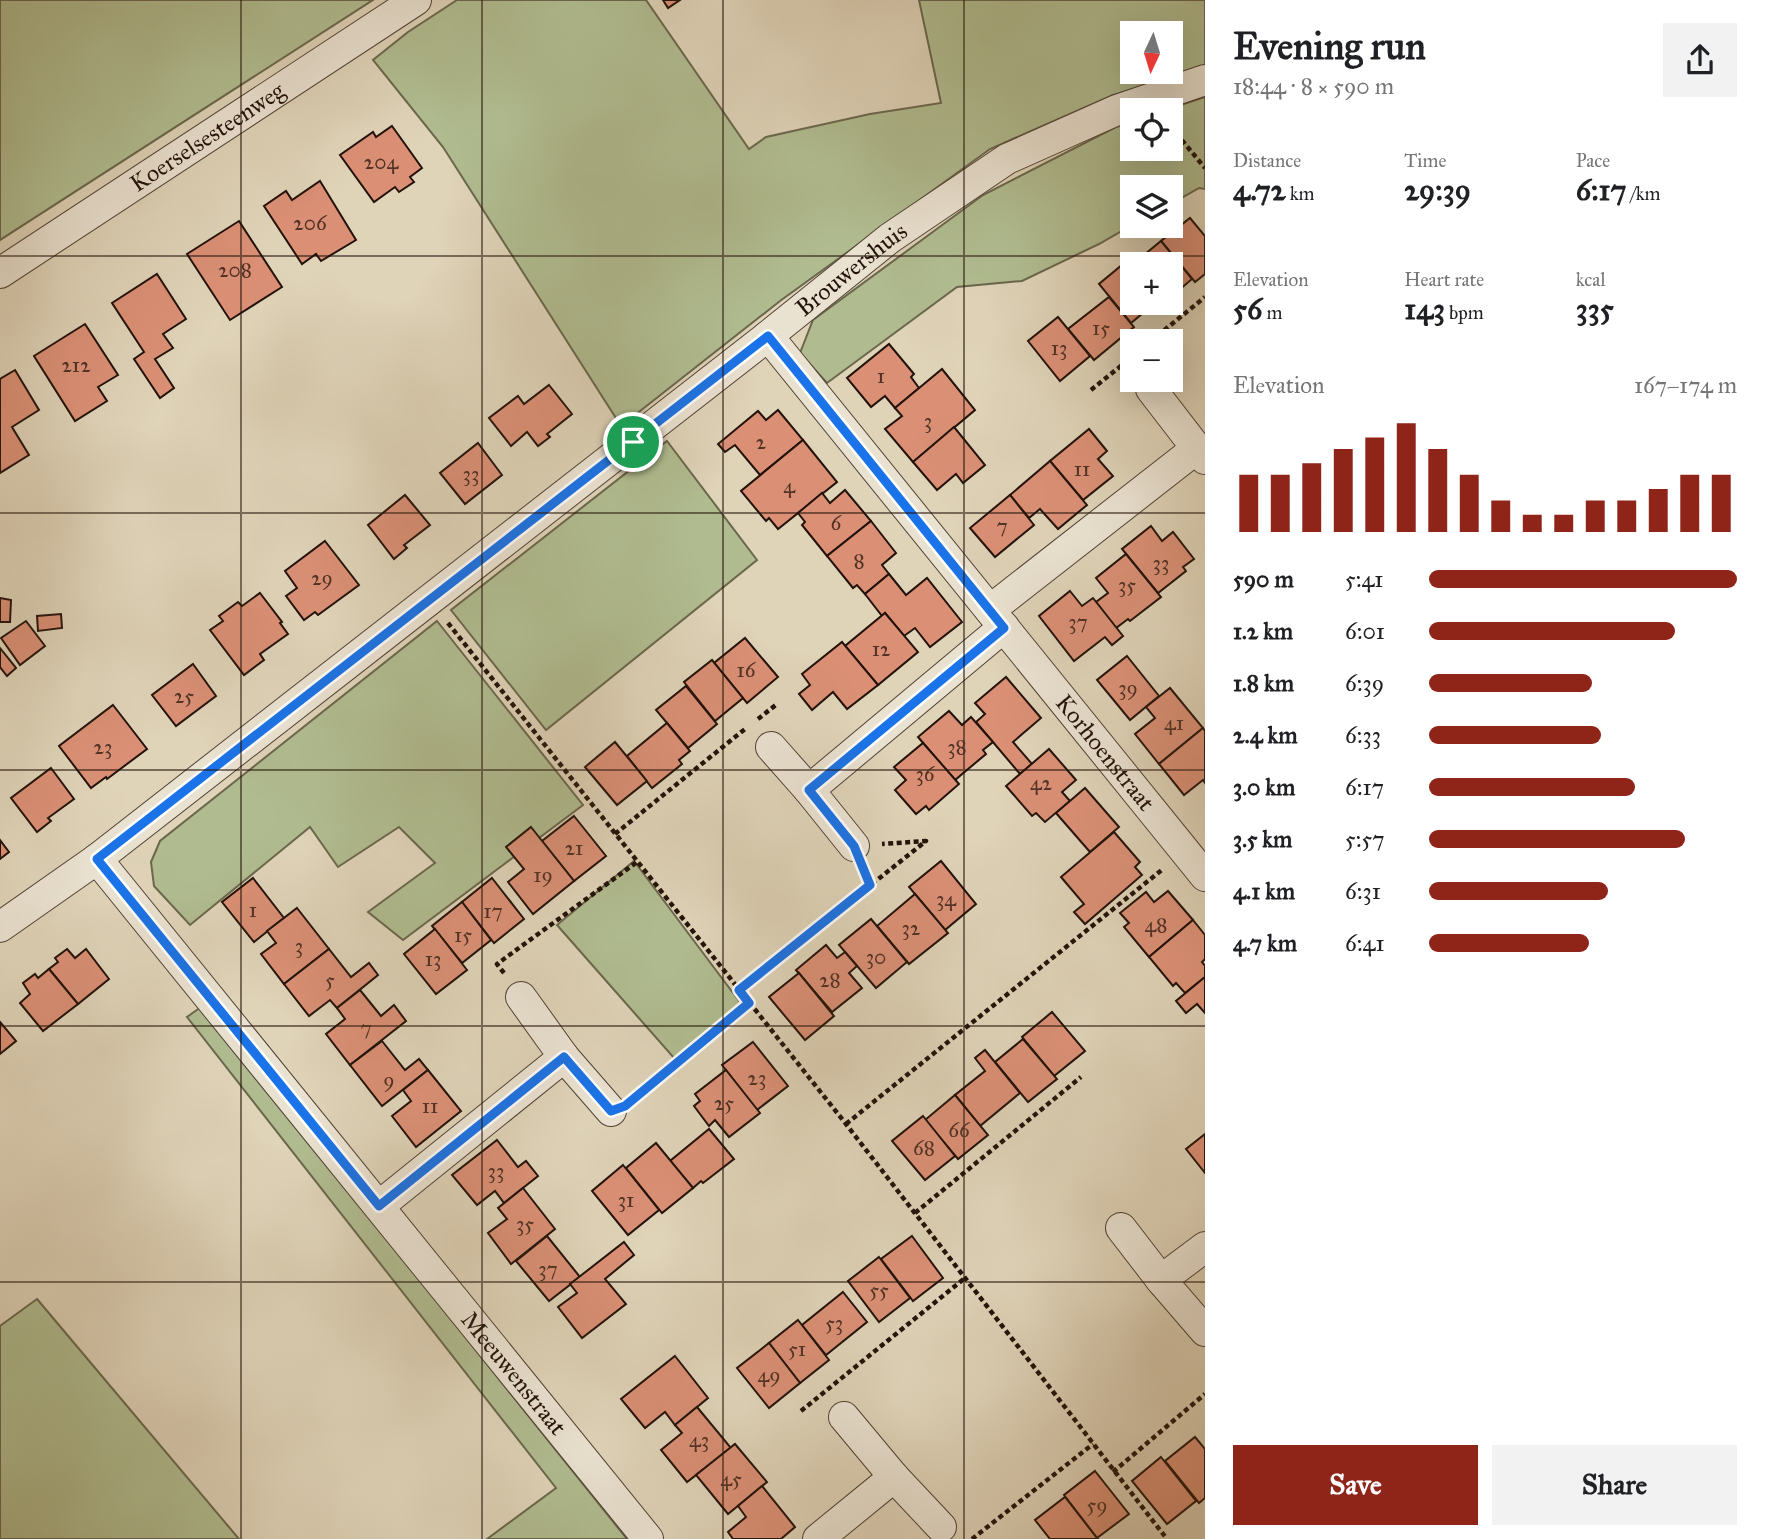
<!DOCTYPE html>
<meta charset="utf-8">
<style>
:root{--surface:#fff;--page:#f2f2f2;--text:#202124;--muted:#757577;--accent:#8f2418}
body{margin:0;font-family:"IM FELL Great Primer",serif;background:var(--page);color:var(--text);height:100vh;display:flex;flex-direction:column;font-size:26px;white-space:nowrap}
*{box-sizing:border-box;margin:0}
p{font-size:23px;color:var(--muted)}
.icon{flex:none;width:38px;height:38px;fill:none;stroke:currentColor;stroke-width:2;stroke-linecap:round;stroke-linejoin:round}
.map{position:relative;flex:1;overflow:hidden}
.drawer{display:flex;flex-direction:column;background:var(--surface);width:560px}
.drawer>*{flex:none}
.needle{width:46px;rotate:184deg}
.buttons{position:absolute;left:1120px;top:21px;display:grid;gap:14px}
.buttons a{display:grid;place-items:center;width:63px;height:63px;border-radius:0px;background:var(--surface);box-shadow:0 7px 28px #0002;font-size:35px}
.pin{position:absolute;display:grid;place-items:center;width:60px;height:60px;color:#fff;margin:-30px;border:4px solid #fff;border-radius:50%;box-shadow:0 2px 7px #0007}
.round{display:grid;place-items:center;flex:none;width:74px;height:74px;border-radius:0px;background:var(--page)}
.headline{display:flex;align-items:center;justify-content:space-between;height:119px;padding:0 28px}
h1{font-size:38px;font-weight:700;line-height:52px}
.figures{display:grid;grid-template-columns:repeat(3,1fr);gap:10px;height:119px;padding:7px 28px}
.figures div{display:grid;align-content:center}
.figures b{font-size:30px;font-weight:700}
.figures small{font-size:19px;font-weight:400}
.figures p{font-size:19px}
.chart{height:196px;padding:14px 28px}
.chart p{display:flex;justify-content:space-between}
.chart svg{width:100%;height:126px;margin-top:7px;stroke:var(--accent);stroke-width:6}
.primary-button{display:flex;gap:14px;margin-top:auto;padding:14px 28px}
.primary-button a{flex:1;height:80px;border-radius:0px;background:var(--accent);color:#fff;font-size:28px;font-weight:700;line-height:80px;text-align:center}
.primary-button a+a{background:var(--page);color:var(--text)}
ul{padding:0 28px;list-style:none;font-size:23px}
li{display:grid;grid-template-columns:112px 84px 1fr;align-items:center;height:52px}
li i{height:18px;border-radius:9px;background:var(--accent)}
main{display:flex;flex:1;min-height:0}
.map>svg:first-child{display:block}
.green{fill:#b0bc90;stroke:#6a674d;stroke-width:2;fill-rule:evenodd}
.building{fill:#db9076;stroke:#23120a;stroke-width:2}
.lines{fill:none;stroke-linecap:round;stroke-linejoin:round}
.minor-casing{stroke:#524236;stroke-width:32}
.path{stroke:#23120a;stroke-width:4.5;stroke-dasharray:5 3.5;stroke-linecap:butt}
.minor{stroke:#eae2d1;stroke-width:30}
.route-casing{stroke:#fff;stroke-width:14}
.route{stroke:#1a73e8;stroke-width:9}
.grid{fill:none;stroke:#23120a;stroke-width:2;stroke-opacity:0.55}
.labels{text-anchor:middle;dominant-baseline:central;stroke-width:5;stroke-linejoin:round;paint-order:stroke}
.number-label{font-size:21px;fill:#513225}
.street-label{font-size:24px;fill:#23120a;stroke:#eae2d1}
</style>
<main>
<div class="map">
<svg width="1205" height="1539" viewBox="0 0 1205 1539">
<rect width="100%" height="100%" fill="#dfd3b8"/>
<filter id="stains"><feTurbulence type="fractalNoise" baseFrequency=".00286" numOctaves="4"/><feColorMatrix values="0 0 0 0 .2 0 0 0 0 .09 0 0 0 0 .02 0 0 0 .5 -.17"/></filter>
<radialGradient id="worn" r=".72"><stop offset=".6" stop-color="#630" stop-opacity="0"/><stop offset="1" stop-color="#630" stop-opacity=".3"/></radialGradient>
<g class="green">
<path d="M0 0H373L0 240Z"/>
<path d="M457 0H646L749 149 766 137 870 114 941 103 919 0H1205V71L1113 95 990 149 780 301 621 426 443 147 373 60 408 32ZM1132 33H1171V72H1132Z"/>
<path d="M1205 97V189L1199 188 1171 204V187H1132V225L1099 244 1022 281 957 287 827 383 800 353 813 320 983 195 1116 127 1132 122V149H1171V110H1166Z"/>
<path d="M667 441 757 560 546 730 451 610Z"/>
<path d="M437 621 583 805 403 940 368 912 435 863 399 827 338 867 310 827 190 925 154 886 151 862 160 841Z"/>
<path d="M634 861 745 1009 674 1058 557 925Z"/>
<path d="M201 1007 627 1539H487L556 1488 187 1017Z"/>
<path d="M37 1299 239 1539H0V1326Z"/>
</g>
<g class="building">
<path d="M663 0H680L668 8Z"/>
<path d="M392 126 422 168 410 177 414 182 399 192 395 187 374 202 340 155 373 132 376 137Z"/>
<path d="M320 181 356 240 321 261 316 254 302 264 264 206 286 191 292 200Z"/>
<path d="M1190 218 1205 236V274L1195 282 1161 241Z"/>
<path d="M239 221 282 287 230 320 187 254Z"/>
<path d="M1161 241 1192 279 1171 297V264H1133Z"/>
<path d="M1128 260 1132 265V303H1155L1131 323 1099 284Z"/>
<path d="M157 274 186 319 163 334 173 348 155 359 174 388 160 398 134 359 144 352 112 303Z"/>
<path d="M1109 297 1134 327 1094 360 1068 329Z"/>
<path d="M1058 317 1090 356 1060 381 1028 341Z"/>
<path d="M85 324 118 375 98 387 107 401 75 421 34 356Z"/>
<path d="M889 344 914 374 911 377 919 388 895 408 885 396 871 407 847 378Z"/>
<path d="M942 369 975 410 913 462 885 429 902 416 895 408Z"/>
<path d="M15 370 39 410 12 427 29 455 0 473V379Z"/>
<path d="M549 385 572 414 547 434 550 437 538 446 527 432 511 446 489 418 518 396 524 404Z"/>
<path d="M778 410 803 440 760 475 735 445 725 452 718 444 758 411 766 420Z"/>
<path d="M954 427 985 465 963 483 956 474 937 490 913 462Z"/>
<path d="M1089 429 1107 451 1098 459 1113 476 1083 500 1050 461Z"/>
<path d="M803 440 837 482 778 529 769 518 766 521 741 491Z"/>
<path d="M478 443 502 475 465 504 440 473Z"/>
<path d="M1050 461 1087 505 1058 529 1040 509 1029 518 1010 495Z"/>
<path d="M845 490 871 521 827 556 802 525 805 522 798 513 822 493 830 503Z"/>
<path d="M405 495 430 525 404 545 407 548 394 559 368 525Z"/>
<path d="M1010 495 1034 525 995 557 970 528Z"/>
<path d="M871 521 896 553 882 565 889 574 865 594 857 585 853 588 827 556Z"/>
<path d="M1151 526 1162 541 1173 532 1194 559 1183 567 1186 571 1158 593 1122 549Z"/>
<path d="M325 541 359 585 318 615 315 612 304 620 286 596 297 588 285 571Z"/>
<path d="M1126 554 1161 597 1130 621 1128 619 1116 628 1096 602 1108 593 1096 578Z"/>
<path d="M889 574 906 595 927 578 962 622 930 647 915 628 904 636 885 613 882 616 865 594Z"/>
<path d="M1070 591 1082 606 1093 598 1123 636 1112 645 1105 637 1074 661 1039 616Z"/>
<path d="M260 593 282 622 280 623 288 634 260 654 264 660 244 675 210 630 223 621 219 616 238 602 242 606Z"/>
<path d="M0 598 11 600 10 622H0Z"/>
<path d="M885 613 918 652 878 685 845 646Z"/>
<path d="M61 614 62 628 38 631 37 616Z"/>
<path d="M26 621 45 646 20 665 1 638Z"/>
<path d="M745 638 778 677 747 703 714 663Z"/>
<path d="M842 642 878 685 847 709 833 692 812 710 799 694 810 685 802 674Z"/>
<path d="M0 648 16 668 7 676 0 667Z"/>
<path d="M1127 656 1159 696 1130 720 1097 680Z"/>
<path d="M712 660 743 698 715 721 684 682Z"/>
<path d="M193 664 216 696 176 726 152 695Z"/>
<path d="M1006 677 1041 718 1013 742 1032 764 1020 774 976 722 985 714 975 703Z"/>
<path d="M686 686 717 724 688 748 656 710Z"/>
<path d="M1170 688 1203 728 1159 764 1135 734 1155 718 1146 707Z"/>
<path d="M113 705 147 749 107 779 106 777 91 788 59 746Z"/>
<path d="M949 711 962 725 971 717 993 742 983 750 986 754 955 780 918 737Z"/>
<path d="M667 723 690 751 679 760 682 764 652 788 627 756Z"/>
<path d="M1203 728 1205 731V783L1203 780 1184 795 1159 764Z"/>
<path d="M615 742 647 781 617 805 585 767Z"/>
<path d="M923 743 959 784 929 810 926 806 916 814 895 790 906 780 894 767Z"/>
<path d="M1049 749 1076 780 1062 792 1070 801 1045 822 1036 813 1032 816 1006 786Z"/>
<path d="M51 768 74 799 48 818 51 821 37 832 11 798Z"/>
<path d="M1085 788 1119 827 1090 852 1056 813Z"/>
<path d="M574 816 606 856 574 881 542 841Z"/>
<path d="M531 827 574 881 533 914 508 882 524 869 506 847Z"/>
<path d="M1114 832 1140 862 1135 867 1142 875 1085 924 1074 912 1084 904 1061 877Z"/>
<path d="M0 840 9 852 0 859Z"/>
<path d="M941 861 976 904 945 930 909 887Z"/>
<path d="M253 878 284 918 254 942 222 902Z"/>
<path d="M492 878 524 919 494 943 462 902Z"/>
<path d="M1168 891 1193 920 1149 957 1124 927 1129 923 1120 913 1146 892 1154 902Z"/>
<path d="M915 894 948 933 909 964 877 926Z"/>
<path d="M462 902 491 940 462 963 432 926Z"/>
<path d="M297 908 329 949 284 984 261 954 276 943 267 931Z"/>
<path d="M871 919 907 962 876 988 839 945Z"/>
<path d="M1193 920 1205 935V959L1202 962 1205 966V977L1185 993 1176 983 1173 986 1149 957Z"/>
<path d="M435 929 467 970 436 994 404 954Z"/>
<path d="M826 945 837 958 845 952 857 966 849 973 862 988 832 1012 796 970Z"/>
<path d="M67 949 75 958 86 949 109 979 78 1004 49 969 58 962 55 958Z"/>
<path d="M329 949 351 977 369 963 378 975 337 1008 330 1000 309 1016 284 984Z"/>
<path d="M49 969 78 1004 43 1031 20 1003 30 994 23 983 35 974 38 978Z"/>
<path d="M799 973 834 1016 805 1040 769 997Z"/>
<path d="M1205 977V1013L1197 1004 1186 1013 1176 1001Z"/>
<path d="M360 990 381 1016 394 1005 406 1021 350 1065 326 1034 345 1019 337 1008Z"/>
<path d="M1052 1012 1085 1051 1054 1076 1022 1037Z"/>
<path d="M0 1022 16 1041 0 1054Z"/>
<path d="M1023 1039 1057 1079 1028 1102 995 1062Z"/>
<path d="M382 1041 405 1070 419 1059 428 1070 382 1106 350 1065Z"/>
<path d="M753 1042 788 1086 757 1110 722 1065Z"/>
<path d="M985 1050 1020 1093 980 1126 955 1095 985 1071 975 1058Z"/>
<path d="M428 1070 461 1111 416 1147 392 1116 411 1101 403 1090Z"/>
<path d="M726 1070 760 1113 729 1137 715 1120 709 1126 694 1106 700 1101 695 1094Z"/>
<path d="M955 1095 988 1135 958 1159 925 1120Z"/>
<path d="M923 1116 955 1156 925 1180 892 1141Z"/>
<path d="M709 1129 734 1159 703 1183 701 1181 693 1188 670 1161Z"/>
<path d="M1205 1134V1173L1186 1149Z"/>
<path d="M497 1140 518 1167 526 1161 538 1176 504 1203 495 1191 477 1205 452 1175Z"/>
<path d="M656 1143 693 1188 662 1213 626 1168Z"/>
<path d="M623 1165 659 1210 628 1235 592 1191Z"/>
<path d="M523 1188 555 1229 511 1264 488 1233 507 1219 498 1208Z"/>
<path d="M547 1236 580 1277 549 1301 516 1261Z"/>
<path d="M912 1236 943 1278 913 1301 881 1259Z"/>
<path d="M624 1242 634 1255 605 1279 626 1304 582 1338 558 1307 577 1293 570 1284Z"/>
<path d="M879 1257 910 1298 879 1322 848 1281Z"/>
<path d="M843 1292 867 1322 826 1355 802 1325Z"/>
<path d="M798 1320 829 1360 800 1383 769 1343Z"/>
<path d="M769 1343 800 1383 769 1408 737 1368Z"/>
<path d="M675 1356 708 1398 675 1425 665 1412 645 1428 621 1399Z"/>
<path d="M697 1407 731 1448 687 1482 661 1450 682 1433 675 1425Z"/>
<path d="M1195 1437 1205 1449V1498L1199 1503 1165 1461Z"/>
<path d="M735 1444 767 1482 728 1514 696 1475Z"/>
<path d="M1161 1457 1196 1501 1167 1524 1132 1481Z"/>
<path d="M1095 1471 1129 1514 1097 1538 1064 1495Z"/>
<path d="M762 1486 795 1527 781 1539H733L728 1532 746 1517 738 1506Z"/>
<path d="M1065 1497 1097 1538 1098 1539H1050L1035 1520Z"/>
</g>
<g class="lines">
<defs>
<g id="minor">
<path id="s1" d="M0 273 416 0"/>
<path id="s2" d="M768 336 1205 876"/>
<path d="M1151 389 1205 459"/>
<path d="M990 610 1196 449"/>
<path d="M771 747 809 790 854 846"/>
<path d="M809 790 1004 627"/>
<path id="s3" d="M97 859 648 1539"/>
<path id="s4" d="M0 927 97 859 768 336 890 238 1007 159 1117 110 1205 80"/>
<path d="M564 1057 611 1111"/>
<path d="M379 1206 564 1057 521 997"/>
<path d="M1121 1228 1161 1280 1205 1331"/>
<path d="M1161 1280 1205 1247"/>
<path d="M844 1417 894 1477 941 1527"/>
<path d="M818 1539 894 1477"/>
</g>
</defs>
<use href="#minor" class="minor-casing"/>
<g class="path">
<path d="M1171 127 1205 168"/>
<path d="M1151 341 1205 297"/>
<path d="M1091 390 1132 357"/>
<path d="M448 623 846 1124 1167 1539"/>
<path d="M758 719 777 704"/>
<path d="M615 834 745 729"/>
<path d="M865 873 870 885"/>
<path d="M504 973 497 964 637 862"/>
<path d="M739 990 926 841 882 844"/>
<path d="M637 1096 749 1003"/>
<path d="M846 1124 1163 869"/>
<path d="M915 1213 1081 1077"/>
<path d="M801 1411 965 1278"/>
<path d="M1113 1472 1205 1394"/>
<path d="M972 1539 1093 1444"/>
</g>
<use href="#minor" class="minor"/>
</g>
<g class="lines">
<defs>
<path id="route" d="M768 336 1004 628 809 790 854 846 870 885 739 990 749 1003 625 1106 611 1111 564 1057 379 1206 97 859Z"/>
</defs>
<use href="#route" class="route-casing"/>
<use href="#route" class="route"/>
</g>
<path class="grid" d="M241 0V1539M482 0V1539M723 0V1539M964 0V1539M0 256H1205M0 513H1205M0 770H1205M0 1026H1205M0 1282H1205"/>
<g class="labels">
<g class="number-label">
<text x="381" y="162">204</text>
<text x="310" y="223">206</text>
<text x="235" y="270">208</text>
<text x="1101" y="328">15</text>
<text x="1059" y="348">13</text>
<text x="76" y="365">212</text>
<text x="881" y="376">1</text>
<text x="928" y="421">3</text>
<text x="761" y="442">2</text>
<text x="1082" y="469">11</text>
<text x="471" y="474">33</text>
<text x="789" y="486">4</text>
<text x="836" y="523">6</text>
<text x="1002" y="526">7</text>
<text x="859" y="561">8</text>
<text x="1161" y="563">33</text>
<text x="322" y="578">29</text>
<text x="1127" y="585">35</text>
<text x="1078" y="622">37</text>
<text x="881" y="649">12</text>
<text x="746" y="670">16</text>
<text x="1128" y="688">39</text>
<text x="184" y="696">25</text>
<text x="1174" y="723">41</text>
<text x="103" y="747">23</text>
<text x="957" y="747">38</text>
<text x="925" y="774">36</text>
<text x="1041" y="783">42</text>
<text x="574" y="848">21</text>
<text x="543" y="875">19</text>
<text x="946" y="899">34</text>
<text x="253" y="910">1</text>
<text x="493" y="911">17</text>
<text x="1156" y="925">48</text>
<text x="911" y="928">32</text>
<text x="463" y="935">15</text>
<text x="299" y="946">3</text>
<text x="876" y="957">30</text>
<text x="433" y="959">13</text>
<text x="330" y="980">5</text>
<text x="830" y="980">28</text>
<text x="366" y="1028">7</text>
<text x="757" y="1078">23</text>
<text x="389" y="1080">9</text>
<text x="724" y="1103">25</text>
<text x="430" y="1106">11</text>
<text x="959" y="1130">66</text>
<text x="924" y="1148">68</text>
<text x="496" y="1171">33</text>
<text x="626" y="1200">31</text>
<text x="525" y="1224">35</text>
<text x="548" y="1269">37</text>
<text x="879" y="1290">55</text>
<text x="834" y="1323">53</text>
<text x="797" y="1349">51</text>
<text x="769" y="1375">49</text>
<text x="699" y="1440">43</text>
<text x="731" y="1479">45</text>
<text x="1097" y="1505">59</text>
</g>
<g class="street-label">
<text stroke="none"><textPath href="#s1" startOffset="248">Koerselsesteenweg</textPath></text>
<text stroke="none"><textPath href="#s4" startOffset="1076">Brouwershuis</textPath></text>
<text stroke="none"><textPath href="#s2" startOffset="536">Korhoenstraat</textPath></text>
<text stroke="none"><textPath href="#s3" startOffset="662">Meeuwenstraat</textPath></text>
</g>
</g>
<rect width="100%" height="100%" filter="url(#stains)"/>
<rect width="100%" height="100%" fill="url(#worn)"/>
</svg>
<div class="buttons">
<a><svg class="needle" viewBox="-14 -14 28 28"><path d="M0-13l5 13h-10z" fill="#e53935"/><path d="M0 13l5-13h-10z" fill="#757577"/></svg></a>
<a><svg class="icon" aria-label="locate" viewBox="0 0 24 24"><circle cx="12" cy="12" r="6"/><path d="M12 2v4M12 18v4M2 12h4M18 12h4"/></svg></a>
<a><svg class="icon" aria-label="layers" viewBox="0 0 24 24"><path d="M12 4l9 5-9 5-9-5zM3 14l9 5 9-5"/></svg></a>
<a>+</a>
<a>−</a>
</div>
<div class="pin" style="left:633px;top:442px;background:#1e9e55"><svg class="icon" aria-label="arrive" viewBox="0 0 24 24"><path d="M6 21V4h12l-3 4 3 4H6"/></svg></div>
</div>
<section class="drawer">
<div class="headline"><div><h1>Evening run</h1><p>18:44 · 8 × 590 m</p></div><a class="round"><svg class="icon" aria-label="share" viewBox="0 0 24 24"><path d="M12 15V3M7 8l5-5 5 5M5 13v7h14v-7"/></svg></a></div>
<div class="figures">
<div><p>Distance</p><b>4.72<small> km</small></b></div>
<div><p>Time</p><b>29:39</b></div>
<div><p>Pace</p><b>6:17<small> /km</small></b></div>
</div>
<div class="figures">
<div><p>Elevation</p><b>56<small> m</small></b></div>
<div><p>Heart rate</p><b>143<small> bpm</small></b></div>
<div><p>kcal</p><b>335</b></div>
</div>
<div class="chart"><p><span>Elevation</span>167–174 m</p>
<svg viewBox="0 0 160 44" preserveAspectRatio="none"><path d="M5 44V24M15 44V24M25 44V20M35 44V15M45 44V11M55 44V6M65 44V15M75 44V24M85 44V33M95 44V38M105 44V38M115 44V33M125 44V33M135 44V29M145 44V24M155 44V24"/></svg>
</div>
<ul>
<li><b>590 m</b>5:41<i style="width:100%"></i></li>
<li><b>1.2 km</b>6:01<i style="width:80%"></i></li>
<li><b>1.8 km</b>6:39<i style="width:53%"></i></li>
<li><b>2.4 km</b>6:33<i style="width:56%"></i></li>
<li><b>3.0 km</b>6:17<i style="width:67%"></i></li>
<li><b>3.5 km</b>5:57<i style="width:83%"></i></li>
<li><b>4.1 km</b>6:31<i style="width:58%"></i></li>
<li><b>4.7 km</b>6:41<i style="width:52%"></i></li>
</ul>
<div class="primary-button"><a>Save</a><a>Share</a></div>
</section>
</main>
